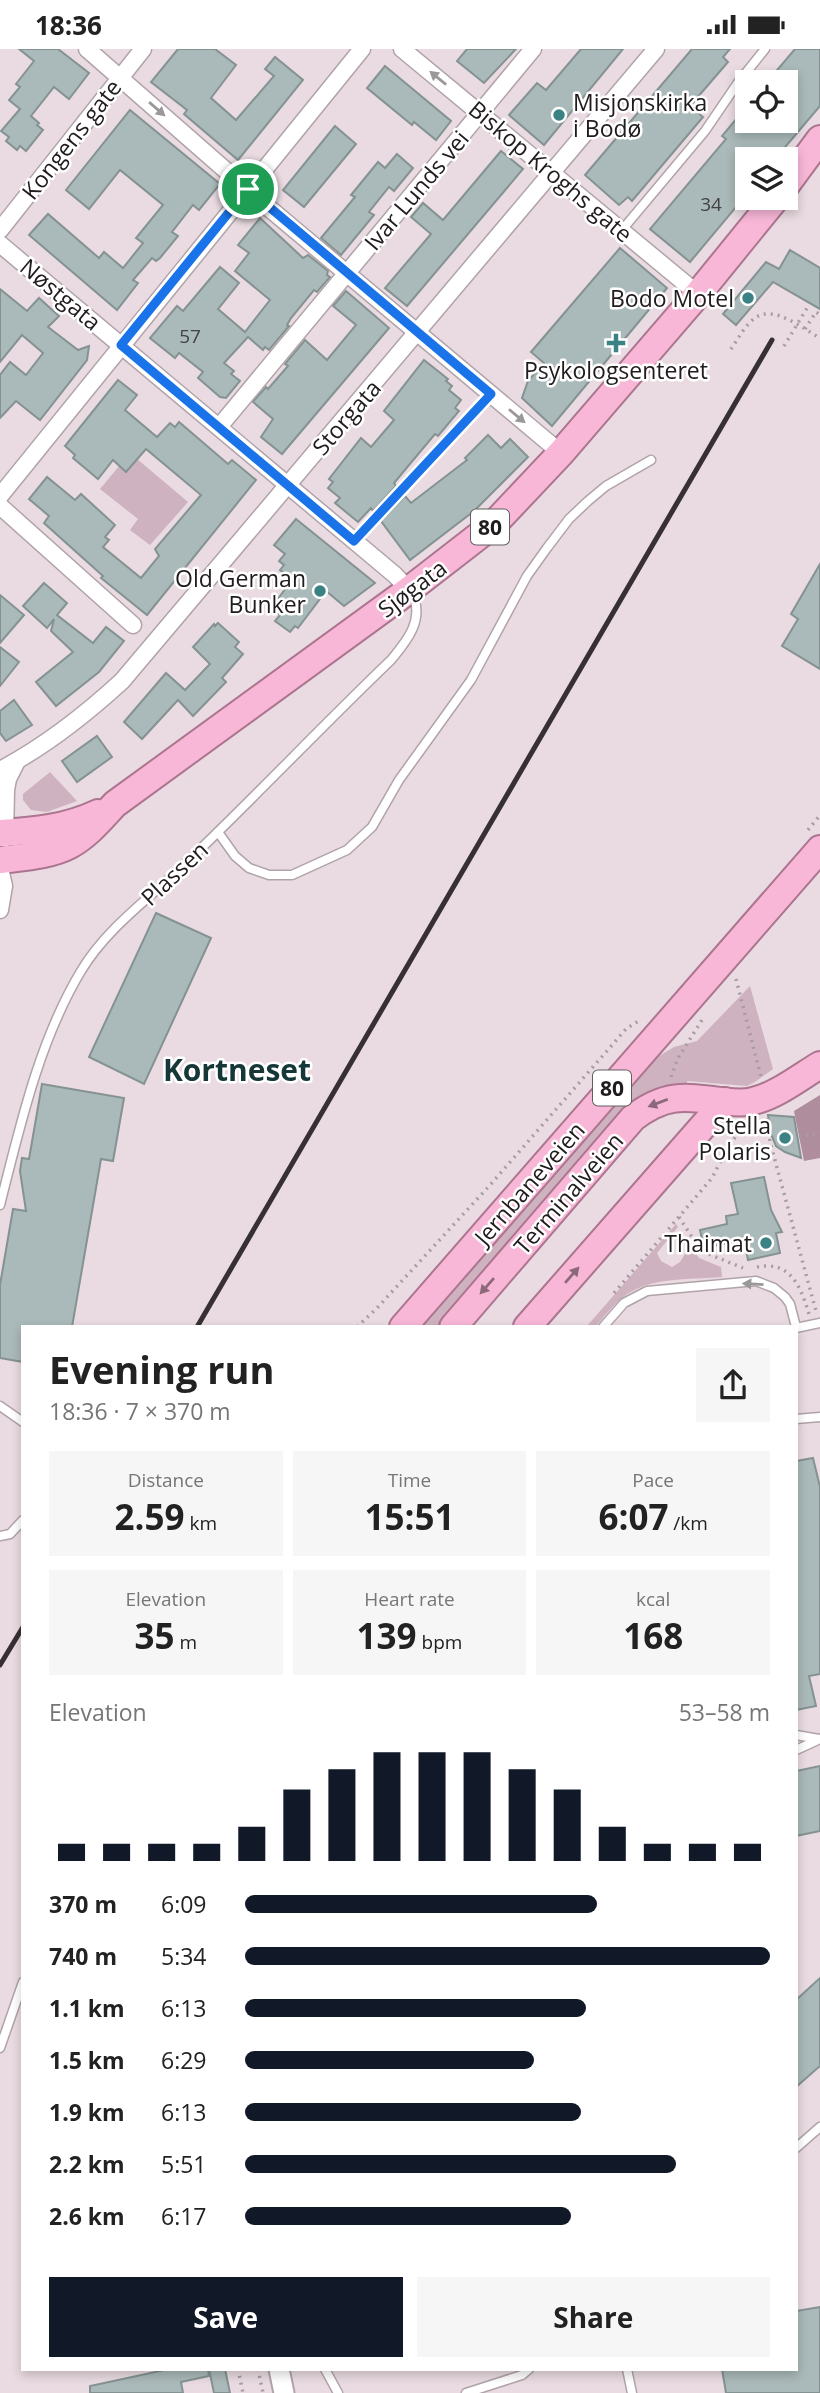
<!DOCTYPE html>
<meta charset="utf-8">
<style>
:root{--surface:#fff;--page:#f6f6f6;--text:#222;--muted:#767676;--accent:#111827}
body{margin:0;font-family:"Open Sans",sans-serif;background:var(--page);color:var(--text);height:100vh;display:flex;flex-direction:column;font-size:26px;white-space:nowrap}
*{box-sizing:border-box;margin:0}
p{font-size:23px;color:var(--muted)}
.icon{flex:none;width:38px;height:38px;fill:none;stroke:currentColor;stroke-width:2;stroke-linecap:round;stroke-linejoin:round}
.map{position:relative;flex:1;overflow:hidden}
.sheet{position:absolute;left:21px;top:1276px;width:777px;height:1046px;display:flex;flex-direction:column;background:var(--surface);border-radius:0px;box-shadow:0 4px 10px #0003}
.sheet>*{flex:none}
.tools{position:absolute;left:735px;top:21px;display:grid;gap:14px}
.tools a{display:grid;place-items:center;width:63px;height:63px;border-radius:0px;background:var(--surface);box-shadow:0 4px 10px #0003;font-size:35px}
.pin{position:absolute;display:grid;place-items:center;width:60px;height:60px;color:#fff;margin:-30px;border:4px solid #fff;border-radius:50%;box-shadow:0 2px 7px #0007}
.round{display:grid;place-items:center;flex:none;width:74px;height:74px;border-radius:0px;background:var(--page)}
.head{display:flex;align-items:center;justify-content:space-between;height:119px;padding:0 28px}
h1{font-size:38px;font-weight:700;line-height:52px}
.stats{display:grid;grid-template-columns:repeat(3,1fr);gap:10px;height:119px;padding:7px 28px}
.stats div{display:grid;align-content:center;border-radius:0px;background:var(--page);text-align:center}
.stats b{font-size:35px;font-weight:700}
.stats small{font-size:19px;font-weight:400}
.stats p{font-size:19px}
.chart{height:196px;padding:14px 28px}
.chart p{display:flex;justify-content:space-between}
.chart svg{width:100%;height:126px;margin-top:7px;stroke:var(--accent);stroke-width:6}
.action{display:flex;gap:14px;margin-top:auto;padding:14px 28px}
.action a{flex:1;height:80px;border-radius:0px;background:var(--accent);color:#fff;font-size:28px;font-weight:700;line-height:80px;text-align:center}
.action a+a{background:var(--page);color:var(--text)}
ul{padding:0 28px;list-style:none;font-size:23px}
li{display:grid;grid-template-columns:112px 84px 1fr;align-items:center;height:52px}
li i{height:18px;border-radius:9px;background:var(--accent)}
.status{display:flex;justify-content:space-between;align-items:center;height:49px;padding:0 35px;background:var(--surface);direction:ltr}
.status svg{height:19px;fill:currentColor}
.map>svg:first-child{display:block}
.green{fill:#cfb2bf}
.water{fill:#af8d9c}
.building{fill:#aab9b9;stroke:#849292;stroke-width:2}
.lines{fill:none;stroke-linecap:round;stroke-linejoin:round}
.service-casing{stroke:#b0a3a9;stroke-width:11}
.minor-casing{stroke:#b0a3a9;stroke-width:19}
.tertiary-casing{stroke:#b0a3a9;stroke-width:23}
.trunk-casing{stroke:#ac758f;stroke-width:30}
.path{stroke:#a79ca1;stroke-width:3.5;stroke-dasharray:2 5;stroke-linecap:butt}
.service{stroke:#fff;stroke-width:8}
.minor{stroke:#fff;stroke-width:16}
.tertiary{stroke:#fff;stroke-width:19}
.trunk{stroke:#f8b7d7;stroke-width:26}
.rail{stroke:#363032;stroke-width:5}
.oneway{fill:#9b9899}
.oneway2{fill:#8c697a}
.route-casing{stroke:#fff;stroke-width:14}
.route{stroke:#1a73e8;stroke-width:9}
.poi-dot{fill:#3a8284;stroke:#fff;stroke-width:2.5}
.labels{text-anchor:middle;dominant-baseline:central;stroke-width:5;stroke-linejoin:round;paint-order:stroke}
.number-label{font-size:19px;fill:#424244}
.shield{fill:#fff;stroke:#635f61;stroke-width:2}
.shield-label{font-size:21px;font-weight:bold;fill:#201b1d}
.poi-label{font-size:23px;fill:#201b1d;stroke:#fff;text-anchor:end}
.street-label{font-size:23px;fill:#201b1d;stroke:#fff}
.district-label{font-size:30px;font-weight:bold;fill:#153738;stroke:#fff}
</style>
<div class="status"><b>18:36</b><svg viewBox="0 0 49 12"><path d="M0 12V9h3v3zM5 12V6h3v6zM10 12V3h3v9zM15 12V0h3v12zM26 1h20v11H26zM47 4h2v5h-2z"/></svg></div>
<div class="map">
<svg width="820" height="2344" viewBox="0 0 820 2344">
<rect width="100%" height="100%" fill="#e9dbe1"/>
<g class="green">
<path d="M130 404 188 453 150 496 130 481 138 470 100 440Z"/>
<path d="M50 723 77 752 47 763 31 761 23 751V745Z"/>
<path d="M750 937 773 1020 755 1033 747 1037 687 1032V1036L521 1183 439 1277 422 1278 643 1022 659 1007 674 998 697 992Z"/>
<path d="M676 1175 678 1178 657 1204 661 1212 672 1218 680 1213 690 1197 699 1209 721 1218 722 1228C690 1231 648 1227 622 1249 612 1257 604 1268 596 1277H587Z"/>
</g>
<path class="water" d="M820 1046V1109L804 1112 794 1062Z"/>
<g class="building">
<path d="M19 0H58L89 24 69 50 54 38 31 67 39 74 37 76 43 81 26 102 20 97 17 101 6 92 9 88 1 82 20 60 9 51 20 38 16 35 34 12Z"/>
<path d="M178 0H215L236 16 211 49 236 71 274 27 265 20 275 8 303 31 238 111 184 65 187 61 151 33Z"/>
<path d="M467 0H516L484 34 457 12Z"/>
<path d="M581 0H623L544 96 509 66 537 34 546 41Z"/>
<path d="M692 0H730L723 8 728 13 690 57 703 68 632 152 628 148 619 156 585 126Z"/>
<path d="M795 0H820V57L775 110H747V145L690 213 650 180 726 90 722 87 747 57V72H786V33H767Z"/>
<path d="M385 17 451 72 436 91 414 73 412 76 367 39Z"/>
<path d="M130 61 220 135 199 161 193 156 172 183 178 187 160 209 156 212 152 209 133 231 138 234 117 261 29 186 48 165 99 209 104 203 123 219 143 194 136 189 163 156 120 121 89 160 66 141Z"/>
<path d="M335 77 356 95 304 158 283 141Z"/>
<path d="M501 102 523 120 407 257 385 239 431 185 411 168 423 154 443 171Z"/>
<path d="M397 105 413 119 394 142 389 138 369 163 374 166 341 206 321 189 355 148 351 146 378 113 385 119Z"/>
<path d="M260 169 303 209 308 206 328 222 327 226 330 228 317 243 314 241 291 269 287 276 289 277 269 301 265 298 263 301 248 288 224 314 234 322 231 325 240 332 226 349 220 348 198 329 203 323 179 304 175 309 150 289 177 257 183 262 220 218 239 234 218 260 245 283 270 251 235 222 249 204 238 196Z"/>
<path d="M620 199 667 239 552 377 522 349 528 332 544 314 531 303Z"/>
<path d="M790 201 820 219V260L773 233 736 276 723 265 766 213 779 220Z"/>
<path d="M0 240 27 262 39 249 59 267 48 278 78 301 89 297 87 311 40 371 16 352 0 369V326L10 313 26 326 43 304 22 286 0 313Z"/>
<path d="M346 242 389 279 282 405 261 388 273 370 253 353 266 338 268 340 288 317 285 315 305 291 327 311 356 276 333 257Z"/>
<path d="M424 311 448 330 446 332 452 337 449 341 461 351 455 359 459 362 438 387 435 385 409 416 394 434 396 437 373 462 371 459 358 473 335 454 340 449 328 439 333 433 329 430 361 389 371 398 394 371 384 362Z"/>
<path d="M118 331 137 346 125 361 157 388 170 374 175 378 179 373 228 415 232 411 256 431 147 566 101 529 103 527 44 474 49 467 29 450 47 428 75 451 81 445 115 476 105 488 109 491 103 498 141 529 159 507 155 500 201 446 146 400 126 423 113 411 98 430 73 409 75 406 65 397Z"/>
<path d="M488 386 501 399 510 390 528 408 474 462 410 511 381 472 405 447 411 454 467 411 465 409Z"/>
<path d="M296 470 375 534 344 557 326 542 298 579 295 577 290 583 275 572 280 566 271 559 292 531 280 521 284 516 279 512 285 505 274 496Z"/>
<path d="M820 515V620L782 597 798 570 791 565Z"/>
<path d="M44 534 67 554 57 566 93 594 106 578 124 592 99 623 56 657 36 633 73 603 51 582 54 570 47 579 23 557Z"/>
<path d="M0 546 24 566 0 594Z"/>
<path d="M218 574 239 593 235 598 243 605 222 629 226 633 193 667 178 651 142 690 124 673 166 624 185 641 210 615 193 598 214 575 215 577Z"/>
<path d="M0 598 19 613 0 637Z"/>
<path d="M14 651 32 676 6 692 0 684V662Z"/>
<path d="M97 687 112 708 77 733 62 712Z"/>
<path d="M156 864 211 889 144 1035 89 1008Z"/>
<path d="M42 1035 124 1049 113 1112 101 1110 72 1278H23V1313L0 1309V1236L13 1160 26 1162 20 1122 22 1109 29 1110Z"/>
<path d="M768 1066 794 1068 801 1109 785 1103 776 1097 771 1085Z"/>
<path d="M764 1128 771 1161 782 1183 776 1184 780 1204 748 1211 744 1191 704 1199 700 1181 727 1175 726 1167 738 1165 731 1134Z"/>
<path d="M813 1409 820 1438V1625L809 1627 816 1657 796 1661V1412Z"/>
<path d="M820 1717V1782L796 1787V1722Z"/>
<path d="M820 1929V2017L796 2038V1951Z"/>
<path d="M820 2258V2344H726L722 2320H796V2262Z"/>
<path d="M169 2320H208L209 2327 181 2333 183 2344H90V2337Z"/>
<path d="M209 2320H225L230 2344H214Z"/>
</g>
<g class="lines">
<defs>
<g id="service">
<path d="M622 181 705 82 737 35 765 0"/>
<path d="M354 492 491 345"/>
<path d="M218 783 235 807 249 819 269 826H292L347 801 372 778 399 731 471 631 527 527 547 499 569 470 588 452 606 437 651 411"/>
<path d="M0 1156C20 1077 39 992 81 922 108 877 152 848 188 812 257 746 322 677 391 611 407 592 426 569 411 543"/>
<path d="M603 1278 624 1254 647 1242 756 1232 774 1239 785 1248 790 1255 796 1278"/>
<path d="M796 1279 820 1274"/>
<path d="M0 1357 23 1373"/>
<path d="M796 1370 820 1368"/>
<path d="M0 1487 10 1485 23 1471"/>
<path d="M796 1686 819 1690"/>
<path d="M796 1701 820 1690"/>
<path d="M0 1999 23 1933"/>
<path d="M796 2099 820 2078"/>
<path d="M325 2320 338 2344"/>
<path d="M627 2320 632 2344"/>
<path d="M466 2344 522 2326 529 2320"/>
</g>
<g id="minor">
<path d="M87 0 270 160 561 404"/>
<path d="M402 0 698 245"/>
<path d="M0 181 143 0"/>
<path d="M0 195 395 526 409 541"/>
<path d="M219 378 533 0"/>
<path d="M0 447 362 0"/>
<path d="M0 457 133 576"/>
<path d="M0 721C44 698 86 665 122 632L656 0"/>
<path d="M5 789 6 741 8 730 16 714"/>
<path d="M0 819 4 837 0 861"/>
</g>
<path id="tertiary" d="M279 2320 284 2344"/>
<g id="trunk">
<path d="M786 136 820 90"/>
<path d="M0 784C35 782 66 779 98 764"/>
<path d="M0 811C23 808 49 807 70 796 88 786 101 770 115 755L409 541 494 475 561 404 698 245 776 149"/>
<path d="M403 1278 820 800"/>
<path d="M453 1278 633 1069C664 1045 683 1047 720 1052 731 1053 742 1055 753 1052 776 1047 800 1028 820 1016"/>
<path d="M527 1278 725 1052"/>
</g>
</defs>
<use href="#service" class="service-casing"/>
<use href="#minor" class="minor-casing"/>
<use href="#tertiary" class="tertiary-casing"/>
<use href="#trunk" class="trunk-casing"/>
<g class="path">
<path d="M805 280 816 263 820 266"/>
<path d="M784 297 807 259"/>
<path d="M731 300C738 290 745 276 755 269 774 255 803 280 820 289"/>
<path d="M808 781 820 766"/>
<path d="M736 930 761 1028"/>
<path d="M671 1028 678 1009 702 971"/>
<path d="M768 1069 770 1093 816 1262"/>
<path d="M799 1088 820 1084"/>
<path d="M679 1168 701 1202 743 1219"/>
<path d="M757 1218C791 1211 801 1239 809 1265"/>
<path d="M614 1244 712 1129 727 1100 743 1077"/>
<path d="M357 1278 377 1259 491 1135 626 980 640 971"/>
<path d="M238 2320 243 2344"/>
<path d="M258 2320 263 2344"/>
</g>
<use href="#service" class="service"/>
<use href="#minor" class="minor"/>
<use href="#tertiary" class="tertiary"/>
<use href="#trunk" class="trunk"/>
<g class="rail">
<path d="M197 1278 772 291"/>
<path d="M0 1616 23 1578"/>
</g>
</g>
<defs><path id="oneway-solid" d="M-6-.8H1V-3.2L6.5 0L1 3.2V.8H-6Z" transform="scale(1.75)"/></defs>
<g class="oneway">
<use href="#oneway-solid" transform="translate(438 29) rotate(-141)"/>
<use href="#oneway-solid" transform="translate(157 60) rotate(41)"/>
<use href="#oneway-solid" transform="translate(517 367) rotate(40)"/>
<use href="#oneway-solid" transform="translate(753 1235) rotate(-177)"/>
</g>
<g class="oneway2">
<use href="#oneway-solid" transform="translate(658 1054) rotate(159)"/>
<use href="#oneway-solid" transform="translate(572 1226) rotate(-49)"/>
<use href="#oneway-solid" transform="translate(487 1237) rotate(131)"/>
</g>
<g class="lines">
<defs>
<path id="route" d="M248 140 491 345 354 492 121 296Z"/>
</defs>
<use href="#route" class="route-casing"/>
<use href="#route" class="route"/>
</g>
<g class="poi-dot">
<circle cx="559" cy="66" r="7"/>
<circle cx="748" cy="249" r="7"/>
<path d="M612.5 283.5h7v7h7v7h-7v7h-7v-7h-7v-7h7z"/>
<circle cx="320" cy="542" r="7"/>
<circle cx="785" cy="1089" r="7"/>
<circle cx="766" cy="1194" r="7"/>
</g>
<g class="labels">
<g class="number-label">
<text x="711" y="155">34</text>
<text x="190" y="287">57</text>
</g>
<g class="shield">
<rect x="471" y="460.5" width="38" height="35" rx="5"/>
<rect x="593" y="1021.5" width="38" height="35" rx="5"/>
</g>
<g class="shield-label">
<text x="490" y="478">80</text>
<text x="612" y="1039">80</text>
</g>
<g class="poi-label">
<text x="573" y="53" text-anchor="start">Misjonskirka<tspan x="573" dy="26">i Bodø</tspan></text>
<text x="734" y="249">Bodo Motel</text>
<text x="616" y="321" text-anchor="middle">Psykologsenteret</text>
<text x="306" y="529">Old German<tspan x="306" dy="26">Bunker</tspan></text>
<text x="771" y="1076">Stella<tspan x="771" dy="26">Polaris</tspan></text>
<text x="752" y="1194">Thaimat</text>
</g>
<g class="street-label">
<text transform="translate(71 90) rotate(-52)">Kongens gate</text>
<text transform="translate(551 122) rotate(40)">Biskop Kroghs gate</text>
<text transform="translate(416 141) rotate(-50)">Ivar Lunds vei</text>
<text transform="translate(61 245) rotate(40)">Nøstgata</text>
<text transform="translate(346 368) rotate(-49)">Storgata</text>
<text transform="translate(412 539) rotate(-37)">Sjøgata</text>
<text transform="translate(174 824) rotate(-43)">Plassen</text>
<text transform="translate(529 1134) rotate(-49)">Jernbaneveien</text>
<text transform="translate(568 1144) rotate(-49)">Terminalveien</text>
</g>
<g class="district-label">
<text x="237" y="1020">Kortneset</text>
</g>
</g>
</svg>
<div class="tools">
<a><svg class="icon" aria-label="locate" viewBox="0 0 24 24"><circle cx="12" cy="12" r="6"/><path d="M12 2v4M12 18v4M2 12h4M18 12h4"/></svg></a>
<a><svg class="icon" aria-label="layers" viewBox="0 0 24 24"><path d="M12 4l9 5-9 5-9-5zM3 14l9 5 9-5"/></svg></a>
</div>
<div class="pin" style="left:248px;top:140px;background:#1e9e55"><svg class="icon" aria-label="arrive" viewBox="0 0 24 24"><path d="M6 21V4h12l-3 4 3 4H6"/></svg></div>
<section class="sheet">
<div class="head"><div><h1>Evening run</h1><p>18:36 · 7 × 370 m</p></div><a class="round"><svg class="icon" aria-label="share" viewBox="0 0 24 24"><path d="M12 15V3M7 8l5-5 5 5M5 13v7h14v-7"/></svg></a></div>
<div class="stats">
<div><p>Distance</p><b>2.59<small> km</small></b></div>
<div><p>Time</p><b>15:51</b></div>
<div><p>Pace</p><b>6:07<small> /km</small></b></div>
</div>
<div class="stats">
<div><p>Elevation</p><b>35<small> m</small></b></div>
<div><p>Heart rate</p><b>139<small> bpm</small></b></div>
<div><p>kcal</p><b>168</b></div>
</div>
<div class="chart"><p><span>Elevation</span>53–58 m</p>
<svg viewBox="0 0 160 44" preserveAspectRatio="none"><path d="M5 44V38M15 44V38M25 44V38M35 44V38M45 44V32M55 44V19M65 44V12M75 44V6M85 44V6M95 44V6M105 44V12M115 44V19M125 44V32M135 44V38M145 44V38M155 44V38"/></svg>
</div>
<ul>
<li><b>370 m</b>6:09<i style="width:67%"></i></li>
<li><b>740 m</b>5:34<i style="width:100%"></i></li>
<li><b>1.1 km</b>6:13<i style="width:65%"></i></li>
<li><b>1.5 km</b>6:29<i style="width:55%"></i></li>
<li><b>1.9 km</b>6:13<i style="width:64%"></i></li>
<li><b>2.2 km</b>5:51<i style="width:82%"></i></li>
<li><b>2.6 km</b>6:17<i style="width:62%"></i></li>
</ul>
<div class="action"><a>Save</a><a>Share</a></div>
</section>
</div>
